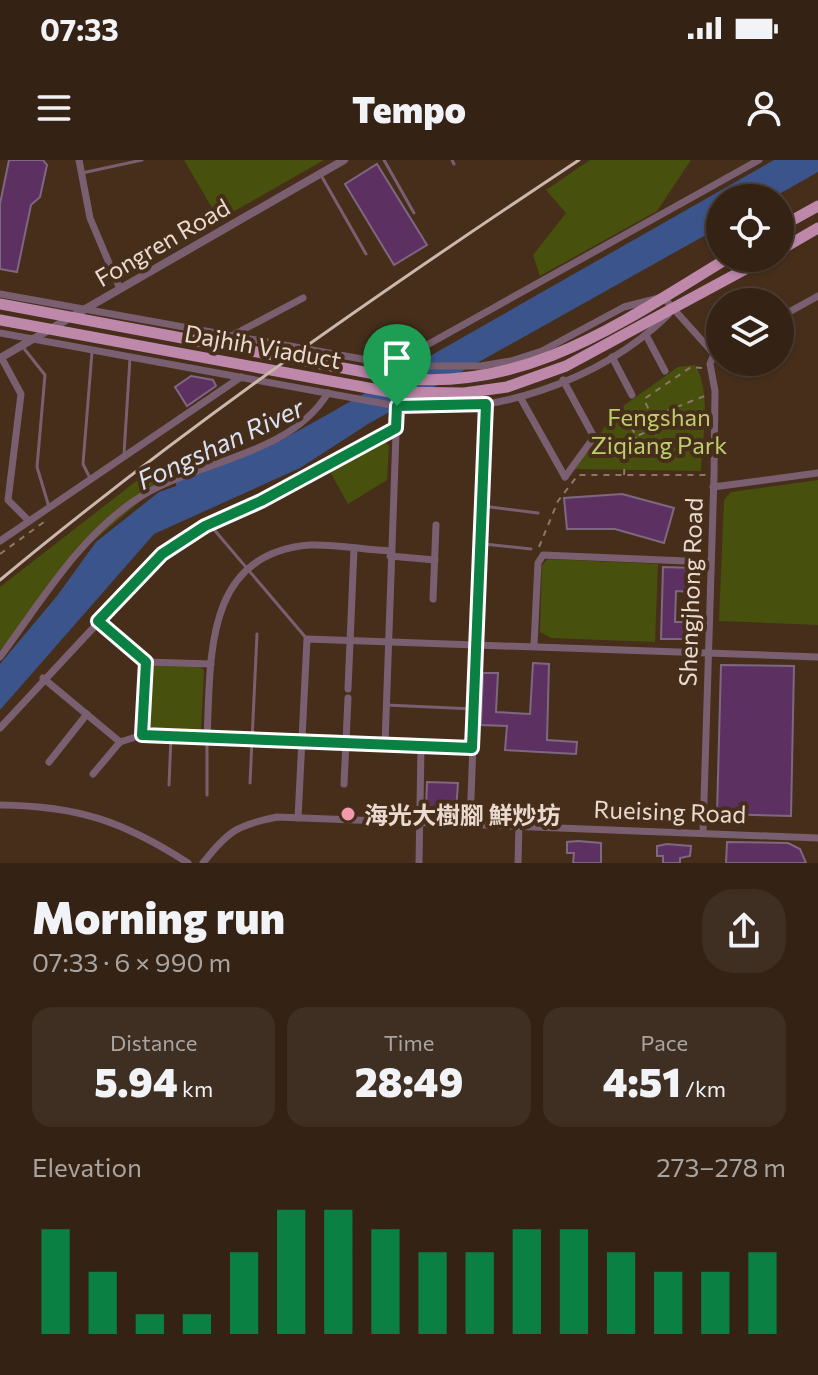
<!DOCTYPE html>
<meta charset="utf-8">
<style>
:root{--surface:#342214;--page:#3f2f22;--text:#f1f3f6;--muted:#a9a4a0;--line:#4e3f34;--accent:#0b8043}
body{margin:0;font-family:Commissioner,"Noto Sans TC",sans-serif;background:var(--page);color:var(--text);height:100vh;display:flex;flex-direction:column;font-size:30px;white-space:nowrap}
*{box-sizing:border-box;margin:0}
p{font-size:26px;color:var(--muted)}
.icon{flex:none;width:44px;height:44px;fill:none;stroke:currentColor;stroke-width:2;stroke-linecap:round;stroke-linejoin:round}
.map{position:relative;height:703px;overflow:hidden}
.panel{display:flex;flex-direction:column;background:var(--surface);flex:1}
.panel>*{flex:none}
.buttons{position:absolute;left:706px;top:24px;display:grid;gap:16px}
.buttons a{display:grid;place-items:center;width:88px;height:88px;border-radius:50%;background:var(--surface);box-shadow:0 2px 6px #0004,0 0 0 2px var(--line);font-size:40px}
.pin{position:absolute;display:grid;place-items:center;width:68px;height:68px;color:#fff;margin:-82px -34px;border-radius:50% 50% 50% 0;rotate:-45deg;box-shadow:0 0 8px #0007}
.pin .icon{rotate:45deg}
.round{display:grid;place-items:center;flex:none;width:84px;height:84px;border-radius:32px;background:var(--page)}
.overview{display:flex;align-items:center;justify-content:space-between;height:136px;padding:0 32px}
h1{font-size:44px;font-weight:800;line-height:60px}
.stats{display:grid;grid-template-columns:repeat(3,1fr);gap:12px;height:136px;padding:8px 32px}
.stats div{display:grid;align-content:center;border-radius:20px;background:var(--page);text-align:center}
.stats b{font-size:40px;font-weight:800}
.stats small{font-size:22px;font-weight:400}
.stats p{font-size:22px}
.chart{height:224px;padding:16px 32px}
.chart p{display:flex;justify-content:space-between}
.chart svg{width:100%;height:144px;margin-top:8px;stroke:var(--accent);stroke-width:6}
.status{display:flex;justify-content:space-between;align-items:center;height:56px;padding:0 40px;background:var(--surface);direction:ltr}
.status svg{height:22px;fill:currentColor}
header{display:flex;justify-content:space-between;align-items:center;height:104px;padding:0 32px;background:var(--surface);font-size:36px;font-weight:800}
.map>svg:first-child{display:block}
.green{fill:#47500d}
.water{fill:#3b558c}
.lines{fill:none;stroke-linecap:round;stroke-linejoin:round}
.river{stroke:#3b558c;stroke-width:16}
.building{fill:#5c3161;stroke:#7e6780;stroke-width:2}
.path{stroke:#8d7868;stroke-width:2;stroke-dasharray:6 6;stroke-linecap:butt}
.service{stroke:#7a5f70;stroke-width:3}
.minor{stroke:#7a5f70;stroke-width:7}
.tertiary{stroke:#7a5f70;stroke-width:8}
.primary{stroke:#be88ab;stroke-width:11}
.rail{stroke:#c9b8ab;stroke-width:3}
.route-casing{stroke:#fff;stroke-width:16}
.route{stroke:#0b8043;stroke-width:10}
.poi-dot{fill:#f29aad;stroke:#462e1b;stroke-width:3}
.labels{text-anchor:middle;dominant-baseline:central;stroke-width:8;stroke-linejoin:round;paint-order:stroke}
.street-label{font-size:24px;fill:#eadacf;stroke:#462e1b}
.park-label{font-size:24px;fill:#bdce6d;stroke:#462e1b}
.poi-label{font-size:24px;font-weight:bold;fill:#eadacf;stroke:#462e1b;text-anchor:start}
.water-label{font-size:26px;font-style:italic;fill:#dae3f4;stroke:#462e1b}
</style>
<div class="status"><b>07:33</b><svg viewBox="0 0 49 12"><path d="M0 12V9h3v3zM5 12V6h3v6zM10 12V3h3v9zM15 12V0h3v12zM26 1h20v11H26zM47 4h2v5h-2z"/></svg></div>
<header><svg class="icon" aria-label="menu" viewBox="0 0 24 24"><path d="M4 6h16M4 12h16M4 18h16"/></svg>Tempo<svg class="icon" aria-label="person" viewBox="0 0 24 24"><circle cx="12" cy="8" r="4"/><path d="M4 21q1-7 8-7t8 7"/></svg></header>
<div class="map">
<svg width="818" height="703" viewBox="0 0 818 703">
<rect width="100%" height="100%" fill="#462e1b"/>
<g class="green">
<path d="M184 0H324L219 60Z"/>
<path d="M590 0H691L657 51 540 116 533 95 566 53 546 30Z"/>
<path d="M695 205C712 232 702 280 701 311L575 309 616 251 678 207Z"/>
<path d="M384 281 389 286 387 320 348 344 329 310Z"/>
<path d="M153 308 157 327 86 387 0 490V427Z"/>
<path d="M818 320V465L719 461 724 340 731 332Z"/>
<path d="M548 399 658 404 655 482 551 478 540 472 542 405Z"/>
<path d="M155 505 198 506 204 510 201 569 197 574 151 572 146 566 150 508Z"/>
</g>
<path class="water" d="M774 0H818V12L772 38H720V67L368 264 300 308 154 374 0 550V504L57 436 96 382 159 332 234 306 316 261Z"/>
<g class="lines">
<path class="river" d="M184 324 273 288"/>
</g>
<g class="building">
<path d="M9 0H43L47 5 40 37 31 45 17 112 0 109V44Z"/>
<path d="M377 4 427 85 394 105 345 24Z"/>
<path d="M191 216 213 220 216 226 187 246 175 227Z"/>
<path d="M622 334 674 348 664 383 615 369H567L564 338Z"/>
<path d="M663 407 693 408 692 432 676 431 675 462H688L685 479H661Z"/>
<path d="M533 503 549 504 547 580 577 582 576 594 505 590 507 566 481 565 483 513H498L496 552 530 554Z"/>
<path d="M721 505 794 506 791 656 717 654Z"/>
<path d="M427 622 458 623 456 651 426 649Z"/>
<path d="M578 681 601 683V703H573L574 693H567V682Z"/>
<path d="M727 682 788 683 800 689 806 703H726Z"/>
<path d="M667 684 691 686 690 696 680 698V703H663V696H657V686Z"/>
</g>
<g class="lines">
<g class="path">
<path d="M654 256 707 235"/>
<path d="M624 258 637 276 651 270 652 257 644 239 691 207 702 208"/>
<path d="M652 271 662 280"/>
<path d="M624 315 625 298 636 277"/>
<path d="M539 387 558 341 578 315H706"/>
<path d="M0 394 48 359"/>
</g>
<g class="service">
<path d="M384 0 414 53"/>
<path d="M452 0 454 4"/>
<path d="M82 13 142 0"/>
<path d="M322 17 366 94"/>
<path d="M22 186 45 215 37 307 49 347"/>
<path d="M124 294 130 198"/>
<path d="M90 318 83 304 92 192"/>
<path d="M482 346 538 353"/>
<path d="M211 366 307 479"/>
<path d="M484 384 531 389"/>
<path d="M386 545 474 549"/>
<path d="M207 578V635"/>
<path d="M250 623 257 474"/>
<path d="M169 625 171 577"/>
</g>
<g class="minor">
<path d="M79 0 90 58 120 129"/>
<path d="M0 134 401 206H481L511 201 542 191 624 147 663 137 714 194"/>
<path d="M780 157 818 136"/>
<path d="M0 173 397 246C490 259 600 221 668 155"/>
<path d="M235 174 303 138"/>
<path d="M646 175 665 211"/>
<path d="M1 197 21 234 8 340 29 361"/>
<path d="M612 197 632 235"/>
<path d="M391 205 759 0"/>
<path d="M563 220 594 277 565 317"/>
<path d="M520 237 565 317"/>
<path d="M713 327 818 313"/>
<path d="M0 381 241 217"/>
<path d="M390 396 435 400"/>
<path d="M433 439 436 365"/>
<path d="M98 461 146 502 211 504"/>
<path d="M534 485 538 403 543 395 710 402"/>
<path d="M0 497C41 442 77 380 134 341 193 300 288 298 328 233"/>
<path d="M43 518 120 582"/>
<path d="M348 529 354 389"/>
<path d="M0 568 162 394 205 366 261 341 396 268"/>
<path d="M142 575 146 502"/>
<path d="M207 578C211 499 203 393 310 385 336 384 365 390 391 391"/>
<path d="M385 585 397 246"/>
<path d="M49 602 87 554"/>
<path d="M93 614 120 582 142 575 472 588"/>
<path d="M344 624 348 538"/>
<path d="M0 645C78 646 123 661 188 703"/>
<path d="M298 658 307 479 818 497"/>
<path d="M470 663 486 244"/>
<path d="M703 672 714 315 715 231 710 204 714 194"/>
<path d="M203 703C228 671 237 665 277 657L818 678"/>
<path d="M419 703 421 587"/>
<path d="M518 703 519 665"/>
</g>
<path class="tertiary" d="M0 198 344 0"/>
<g class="primary">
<path d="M780 67 818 46"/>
<path d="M780 90 818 68"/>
<path d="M0 144 391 217C522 235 621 163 728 98"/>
<path d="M0 160 390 232 464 233 507 227 566 206 766 98"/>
</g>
<path class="rail" d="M0 420C184 267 380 132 579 0"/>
</g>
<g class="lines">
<defs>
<path id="route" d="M486 244 472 588 142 575 146 502 98 461 162 394 205 366 261 341 396 268 397 246Z"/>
</defs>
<use href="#route" class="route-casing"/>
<use href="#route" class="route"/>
</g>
<circle class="poi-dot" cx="348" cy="654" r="8"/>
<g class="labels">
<g class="street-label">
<text transform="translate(162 82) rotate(-30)">Fongren Road</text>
<text transform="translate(263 186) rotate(10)">Dajhih Viaduct</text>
<text transform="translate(690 432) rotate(-88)">Shengjhong Road</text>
<text transform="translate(670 651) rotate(2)">Rueising Road</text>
</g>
<g class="park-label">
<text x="659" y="256">Fengshan<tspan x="659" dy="28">Ziqiang Park</tspan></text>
</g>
<g class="poi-label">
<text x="364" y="654">海光大樹腳 鮮炒坊</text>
</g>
<g class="water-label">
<text transform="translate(220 283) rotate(-25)">Fongshan River</text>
</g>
</g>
</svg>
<div class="buttons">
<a><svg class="icon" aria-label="locate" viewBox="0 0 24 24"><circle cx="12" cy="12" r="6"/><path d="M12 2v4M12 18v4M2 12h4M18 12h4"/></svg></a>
<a><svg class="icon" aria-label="layers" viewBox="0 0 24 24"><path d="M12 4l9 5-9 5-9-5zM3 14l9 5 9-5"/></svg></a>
</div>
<div class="pin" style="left:397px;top:246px;background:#1e9e55"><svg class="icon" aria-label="arrive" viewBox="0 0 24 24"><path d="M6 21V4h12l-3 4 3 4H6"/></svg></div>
</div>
<section class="panel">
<div class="overview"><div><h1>Morning run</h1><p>07:33 · 6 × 990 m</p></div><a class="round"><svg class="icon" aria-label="share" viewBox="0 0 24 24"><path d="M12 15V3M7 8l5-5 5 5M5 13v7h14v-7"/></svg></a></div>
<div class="stats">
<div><p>Distance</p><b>5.94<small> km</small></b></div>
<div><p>Time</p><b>28:49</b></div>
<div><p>Pace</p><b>4:51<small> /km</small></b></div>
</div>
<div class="chart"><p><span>Elevation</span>273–278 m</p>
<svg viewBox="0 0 160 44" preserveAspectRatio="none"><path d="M5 44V12M15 44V25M25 44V38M35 44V38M45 44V19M55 44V6M65 44V6M75 44V12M85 44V19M95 44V19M105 44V12M115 44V12M125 44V19M135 44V25M145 44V25M155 44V19"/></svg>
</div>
</section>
